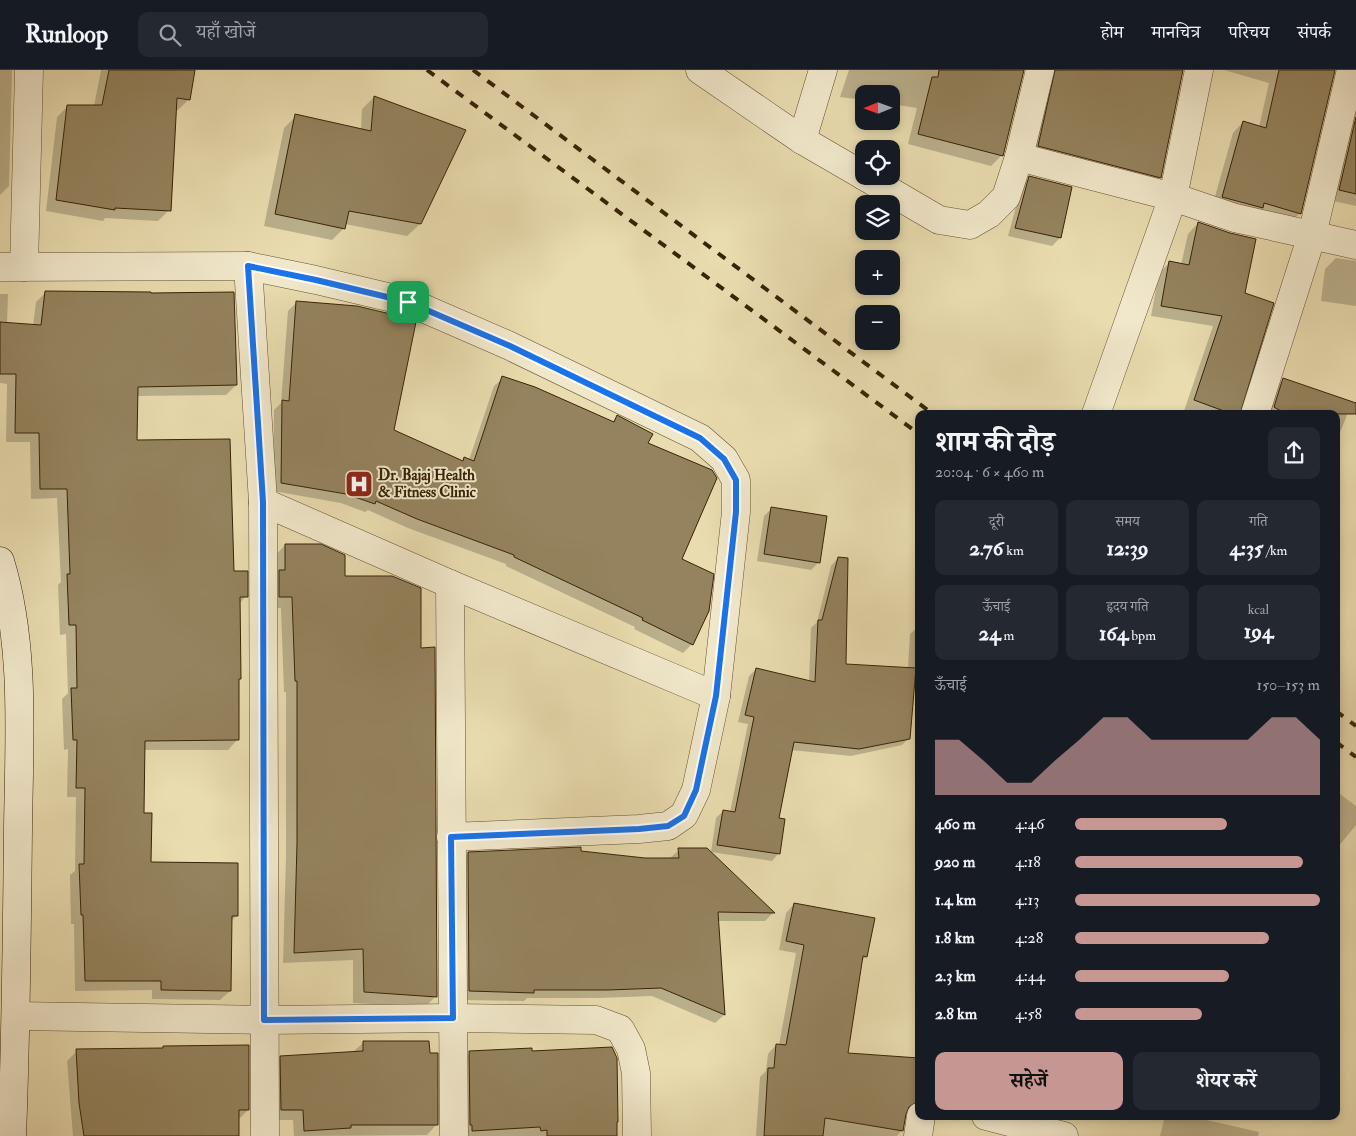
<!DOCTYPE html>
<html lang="hi">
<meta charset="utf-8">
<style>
:root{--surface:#171b24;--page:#242831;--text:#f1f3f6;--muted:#9ea1a6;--line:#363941;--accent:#c59692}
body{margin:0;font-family:"IM FELL Double Pica","Noto Serif Devanagari",serif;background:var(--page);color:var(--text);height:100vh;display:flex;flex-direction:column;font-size:19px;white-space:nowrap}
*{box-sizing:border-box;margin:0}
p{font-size:16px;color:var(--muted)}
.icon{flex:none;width:28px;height:28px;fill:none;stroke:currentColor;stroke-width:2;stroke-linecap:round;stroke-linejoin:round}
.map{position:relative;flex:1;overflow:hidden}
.panel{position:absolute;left:915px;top:340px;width:425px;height:710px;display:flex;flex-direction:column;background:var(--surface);border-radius:10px;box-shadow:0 2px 8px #0003}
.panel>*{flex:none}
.needle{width:32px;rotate:269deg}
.buttons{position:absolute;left:855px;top:15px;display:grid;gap:10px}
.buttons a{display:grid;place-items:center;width:45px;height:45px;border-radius:10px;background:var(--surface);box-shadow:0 2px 8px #0003;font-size:25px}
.pin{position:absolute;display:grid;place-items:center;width:42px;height:42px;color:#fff;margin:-21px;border-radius:10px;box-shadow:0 2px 8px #0006}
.round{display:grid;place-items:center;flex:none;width:52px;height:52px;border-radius:10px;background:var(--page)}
.headline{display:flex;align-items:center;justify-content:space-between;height:85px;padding:0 20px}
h1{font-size:28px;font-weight:700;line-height:38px}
.metrics{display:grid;grid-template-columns:repeat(3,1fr);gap:8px;height:85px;padding:5px 20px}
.metrics div{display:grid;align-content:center;border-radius:10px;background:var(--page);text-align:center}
.metrics b{font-size:21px;font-weight:700}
.metrics small{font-size:14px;font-weight:400}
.metrics p{font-size:14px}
.chart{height:140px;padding:10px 20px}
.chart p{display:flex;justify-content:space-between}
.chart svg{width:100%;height:90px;margin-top:5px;fill:var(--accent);opacity:.7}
.action{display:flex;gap:10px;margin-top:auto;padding:10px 20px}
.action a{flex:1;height:58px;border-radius:10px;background:var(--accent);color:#111;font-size:20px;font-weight:700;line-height:58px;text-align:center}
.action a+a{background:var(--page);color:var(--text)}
ul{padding:0 20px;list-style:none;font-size:16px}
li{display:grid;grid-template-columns:80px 60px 1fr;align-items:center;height:38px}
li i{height:12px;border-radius:6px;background:var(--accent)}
header{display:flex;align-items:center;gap:30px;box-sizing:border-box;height:70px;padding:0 25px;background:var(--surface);border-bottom:1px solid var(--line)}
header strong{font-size:24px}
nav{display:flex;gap:28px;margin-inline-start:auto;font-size:18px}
.search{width:350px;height:45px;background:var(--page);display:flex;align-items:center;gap:12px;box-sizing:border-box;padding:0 18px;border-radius:10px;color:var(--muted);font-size:19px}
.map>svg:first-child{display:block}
.shadow{fill:#0003}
.building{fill:#94835e;stroke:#382306}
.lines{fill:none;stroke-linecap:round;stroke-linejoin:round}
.street-casing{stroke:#645130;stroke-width:29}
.secondary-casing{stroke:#382306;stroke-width:29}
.street{stroke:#f1e8cb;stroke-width:28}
.secondary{stroke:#f1e8cb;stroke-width:28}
.rail{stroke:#382306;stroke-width:4;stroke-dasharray:9 9;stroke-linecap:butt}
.route-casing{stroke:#fff;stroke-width:10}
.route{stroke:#1a73e8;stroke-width:6}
.labels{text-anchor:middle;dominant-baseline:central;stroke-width:4;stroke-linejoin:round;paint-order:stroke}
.poi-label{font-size:15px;font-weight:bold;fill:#382306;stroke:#f1e8cb;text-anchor:start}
</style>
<header>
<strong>Runloop</strong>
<div class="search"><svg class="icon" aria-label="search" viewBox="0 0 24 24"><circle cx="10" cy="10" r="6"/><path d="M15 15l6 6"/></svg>यहाँ खोजें</div>
<nav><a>होम</a><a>मानचित्र</a><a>परिचय</a><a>संपर्क</a></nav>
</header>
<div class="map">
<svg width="1356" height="1066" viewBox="0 0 1356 1066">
<rect width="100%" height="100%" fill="#e9dcaf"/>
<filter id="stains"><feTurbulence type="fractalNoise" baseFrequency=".004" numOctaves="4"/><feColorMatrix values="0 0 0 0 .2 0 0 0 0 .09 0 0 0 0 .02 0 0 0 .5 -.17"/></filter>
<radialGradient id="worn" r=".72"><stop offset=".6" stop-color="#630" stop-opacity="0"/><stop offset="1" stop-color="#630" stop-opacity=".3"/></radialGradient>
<g class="shadow">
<path d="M0 0H12L9 116 0 125Z"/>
<path d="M101 0H194L189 29 178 40H175L169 140 158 151 105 148 103 151 46 141 57 47 68 36H94Z"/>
<path d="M849 0H1023L1002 85 991 96 908 74 917 38 891 34V24H864V30L840 27Z"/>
<path d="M1041 0H1182L1160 107 1149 118 1028 86Z"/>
<path d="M1224 0H1334L1300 143 1289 154 1212 137 1233 63 1243 52 1259 57 1269 13Z"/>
<path d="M1356 16V136L1329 130Z"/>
<path d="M374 27 420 154 407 166 345 154 344 158 332 170 264 156 284 58 296 46 361 60 362 39Z"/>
<path d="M1030 107 1071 118 1060 168 1052 176 1008 166 1022 115Z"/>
<path d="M1198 153 1244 223 1239 344H1193L1184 341 1213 256 1151 246 1159 203 1169 193 1181 195 1188 164Z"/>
<path d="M1336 188 1356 191V236L1321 231 1325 199Z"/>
<path d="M46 222 236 315 226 325 136 326V371L232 502 246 526 239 534 240 608 238 611 237 670 228 680H144L143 744 150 794 237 845 231 851 230 921 220 930 152 929V920L75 921 74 854H71L70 805 75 801 76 727H67L68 679 64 680 62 629 68 623 66 564 60 565 58 515 61 512 57 428 31 429 30 372H6L7 314 0 313V224H8L7 254 33 256 36 232Z"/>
<path d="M297 232 393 361 462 391 464 389 469 390 494 316 503 308 612 352 617 347 646 373 681 489 692 574 683 583 634 559 635 557 506 496V494L408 458 368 440 365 442 341 433 273 421 274 340 281 333 288 241Z"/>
<path d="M1283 310 1352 333 1336 372V344H1267L1275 318Z"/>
<path d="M772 438 819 492 811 500 757 491 764 446Z"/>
<path d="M285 475 344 507 420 579 436 926 425 937 353 933V890L283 893 286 786V622H284L281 538H268L274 487Z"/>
<path d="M838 488 845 595 908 599 910 564 918 557 919 551V606L914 605 909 668 902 675 851 686 791 680 778 749 779 783 772 791 711 782 716 748 723 741 730 742 748 654 738 652 749 606 756 599 809 612 811 558 817 552 831 496Z"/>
<path d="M1336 721 1356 736V755L1338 777 1340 779 1336 784Z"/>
<path d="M679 780 773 843 765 851H718L724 945 715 953 652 926 599 928H527L524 931 460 930 459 792 468 783 580 782 645 789H669Z"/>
<path d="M794 834 866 887 861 891 846 984 919 989 916 1031 907 1040 902 1060 897 1066H756L760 1007 766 1001 768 984 776 975H779L796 883 779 880 786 843Z"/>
<path d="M363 973 437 1054 427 1065 294 1066 293 1050H271V997L281 987 353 982Z"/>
<path d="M163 977 248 1040 238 1050V1066H73L67 991 77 981 161 979Z"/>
<path d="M470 983H531L616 1066H458V995Z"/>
<path d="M1168 1046H1189L1259 1062 1258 1066H1160L1164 1050Z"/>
</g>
<g class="building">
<path d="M109 0H195L190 30 177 28 171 141 115 138V140L56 130 67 35H102Z"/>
<path d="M939 0H1024L1003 86 918 64 932 7H938Z"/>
<path d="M1055 0H1183L1161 108 1038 76Z"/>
<path d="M1279 0H1335L1301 144 1264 133 1263 138 1222 127 1243 51 1266 58Z"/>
<path d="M374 26 466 60 421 154 349 141 345 159 275 144 295 44 371 61Z"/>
<path d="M1356 47V124L1339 120Z"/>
<path d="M1029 106 1072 117 1061 168 1015 158Z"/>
<path d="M1198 152 1230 163 1256 169 1245 223 1274 233 1240 344H1232L1194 330 1222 246 1161 236 1169 191 1189 195Z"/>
<path d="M45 221 151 222V223L234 222 237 315 138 317 137 370 230 369 234 501H248V527H240L241 609H239V670L145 671 144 743H152L151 792 238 793V846H232L231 921 161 920V911H85L83 845H81L79 794H84L85 718H76L77 670H73L71 618H77L76 555H69L67 504H70L67 419H40L39 363H15L16 304H0V252L41 255Z"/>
<path d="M296 231 357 236 403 247 416 252 394 360 463 391 464 387 474 391 502 306 535 317 614 352 617 345 653 364 648 373 712 400 717 408 682 489 714 504 709 541 693 575 642 550 643 548 514 487V485L417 449 376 431 375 434 346 424 281 413 282 330 289 331Z"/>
<path d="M1283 308 1356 333V344H1286L1274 337Z"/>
<path d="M771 437 827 446 820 493 764 484Z"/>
<path d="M285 474H321L345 485V506H392L421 518V578L435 577 437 927 364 922 363 879 294 883 297 774V611H295L292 527H279V500H285Z"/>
<path d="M838 487 848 488 846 594 916 598 910 669 859 679 794 672 779 748 785 749 780 784 717 775 723 740 735 742 754 647 745 645 756 598 815 612 818 550H822Z"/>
<path d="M581 777V781L645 788H679L678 778H707L775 843 718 842 725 945 661 918 608 920H534V923L469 921 468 782Z"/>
<path d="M794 833 875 848 867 887 863 886 848 983 919 988 918 1031 909 1037 906 1044 903 1061 825 1048 823 1066H764L768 998H774L776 974 786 975 804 875 786 871Z"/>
<path d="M363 971H429L430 983H438V1055H351V1058L304 1061 303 1040H281L280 986 363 981Z"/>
<path d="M249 975V1040H239V1066H84L79 1033 76 979 163 978V976Z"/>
<path d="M612 977 617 988 618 1052H617V1066H547V1060L541 1061 540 1057 472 1061V1055H470L469 981 532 978V981Z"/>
</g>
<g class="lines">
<defs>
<g id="street">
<path d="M700 0 802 70 864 106"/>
<path d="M802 70 823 0"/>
<path d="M1019 87 1173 127 1235 148 1356 175"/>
<path d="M864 106 939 150 970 155 989 144 1006 127 1019 87 1040 0"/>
<path d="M248 196 263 432 265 1066"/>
<path d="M0 197 248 196 316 210 409 232 510 276 700 368 724 389 736 410V442L716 626 696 720 684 745 668 756 639 759 451 767"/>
<path d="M24 197 29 0"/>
<path d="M1096 344 1173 127 1199 0"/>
<path d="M1255 344 1312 165 1351 0"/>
<path d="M263 432 450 514 716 626"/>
<path d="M450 514 454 1066"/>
<path d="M16 946 264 950 453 948 596 950 620 959 631 979 636 1003 637 1066"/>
<path d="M986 1046 1064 1066"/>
<path d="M918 1066 921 1046"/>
</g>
<path id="secondary" d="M0 491C26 576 19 671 18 759 17 861 16 964 12 1066"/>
</defs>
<use href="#street" class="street-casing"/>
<use href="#secondary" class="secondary-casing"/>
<use href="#street" class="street"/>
<use href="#secondary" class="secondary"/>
<g class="rail">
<path d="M427 0 919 364"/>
<path d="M473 0 933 344"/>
<path d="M1336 641 1356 656"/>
<path d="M1336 672 1356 687"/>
</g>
</g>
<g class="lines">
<defs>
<path id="route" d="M248 196 316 210 408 232 510 276 700 368 724 389 736 410V442L716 626 696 720 684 746 668 756 639 759 451 767 453 948 264 950 263 432Z"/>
</defs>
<use href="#route" class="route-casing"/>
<use href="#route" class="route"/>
</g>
<defs>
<symbol id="hospital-square" viewBox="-11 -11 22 22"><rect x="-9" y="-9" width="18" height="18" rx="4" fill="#8f2418" stroke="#f1e8cb"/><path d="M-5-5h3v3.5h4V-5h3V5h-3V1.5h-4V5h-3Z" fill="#fff"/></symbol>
</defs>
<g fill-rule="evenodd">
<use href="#hospital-square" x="343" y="398" width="32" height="32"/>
</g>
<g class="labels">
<g class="poi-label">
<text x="378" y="405">Dr. Bajaj Health<tspan x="378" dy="17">&amp; Fitness Clinic</tspan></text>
</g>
</g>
<rect width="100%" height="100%" filter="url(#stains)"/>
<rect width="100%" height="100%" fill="url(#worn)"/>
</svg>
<div class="buttons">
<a><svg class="needle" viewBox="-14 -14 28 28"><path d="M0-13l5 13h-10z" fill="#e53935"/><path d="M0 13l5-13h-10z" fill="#9ea1a6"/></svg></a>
<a><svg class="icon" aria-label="locate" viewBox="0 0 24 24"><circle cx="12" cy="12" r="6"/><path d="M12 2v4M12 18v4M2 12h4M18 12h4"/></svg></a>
<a><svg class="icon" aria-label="layers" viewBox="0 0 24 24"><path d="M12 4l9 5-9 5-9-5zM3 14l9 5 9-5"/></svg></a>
<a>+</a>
<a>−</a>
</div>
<div class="pin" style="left:408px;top:232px;background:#1e9e55"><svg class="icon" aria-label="arrive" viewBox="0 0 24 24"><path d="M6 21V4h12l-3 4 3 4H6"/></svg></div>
<section class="panel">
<div class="headline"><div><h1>शाम की दौड़</h1><p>20:04 · 6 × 460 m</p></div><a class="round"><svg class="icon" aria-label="share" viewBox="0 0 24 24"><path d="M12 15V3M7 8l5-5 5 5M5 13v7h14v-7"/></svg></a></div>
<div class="metrics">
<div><p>दूरी</p><b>2.76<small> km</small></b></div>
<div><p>समय</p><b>12:39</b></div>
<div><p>गति</p><b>4:35<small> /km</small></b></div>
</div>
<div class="metrics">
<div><p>ऊँचाई</p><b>24<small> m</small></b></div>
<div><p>हृदय गति</p><b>164<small> bpm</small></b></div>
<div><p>kcal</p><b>194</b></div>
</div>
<div class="chart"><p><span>ऊँचाई</span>150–153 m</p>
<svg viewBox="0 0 160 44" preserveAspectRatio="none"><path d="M0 44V17L10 17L20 27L30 38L40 38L50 27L60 17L70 6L80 6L90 17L100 17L110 17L120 17L130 17L140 6L150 6L160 17V44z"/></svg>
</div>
<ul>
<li><b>460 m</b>4:46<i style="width:62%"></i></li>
<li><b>920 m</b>4:18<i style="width:93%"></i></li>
<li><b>1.4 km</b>4:13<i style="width:100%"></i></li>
<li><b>1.8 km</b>4:28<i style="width:79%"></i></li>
<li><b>2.3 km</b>4:44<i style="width:63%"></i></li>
<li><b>2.8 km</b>4:58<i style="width:52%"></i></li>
</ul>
<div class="action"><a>सहेजें</a><a>शेयर करें</a></div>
</section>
</div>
